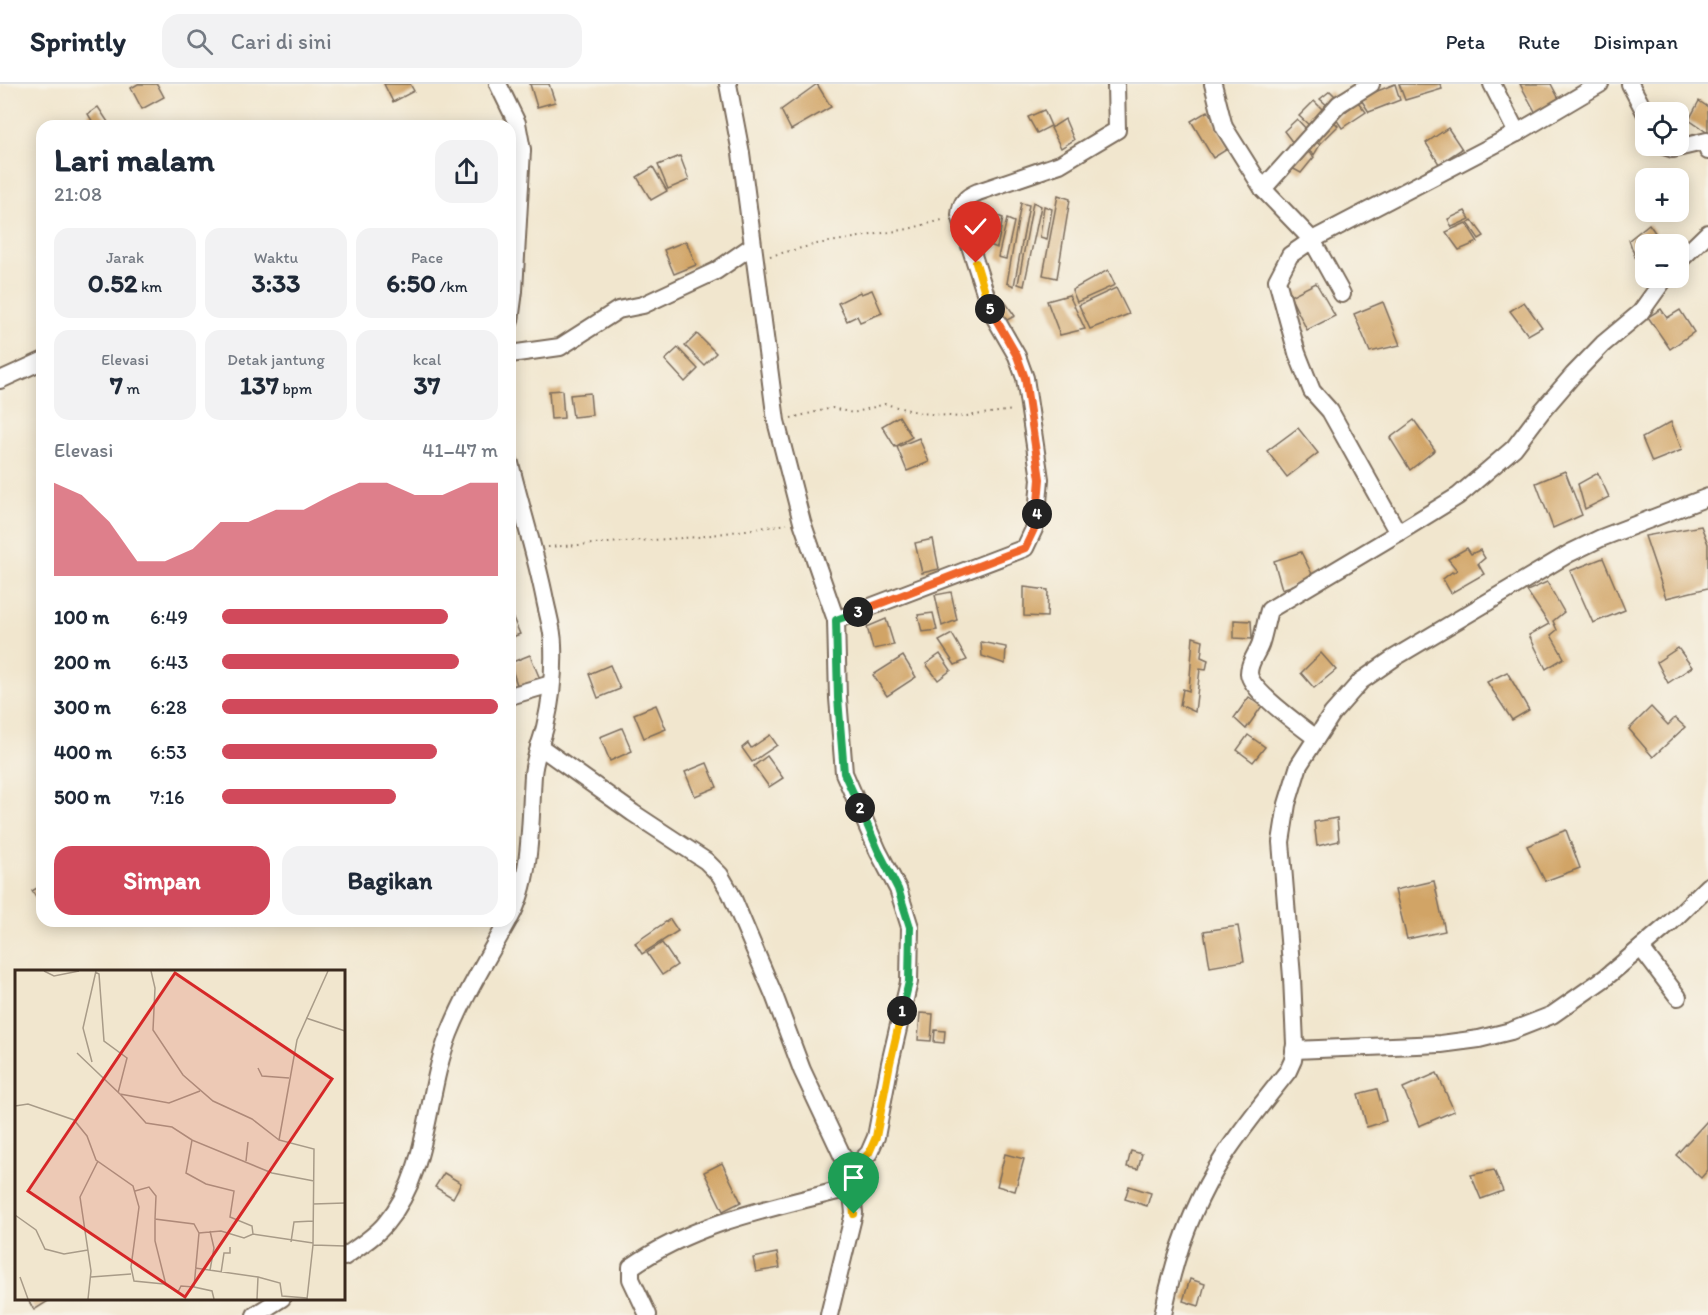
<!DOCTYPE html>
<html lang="id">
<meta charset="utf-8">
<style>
:root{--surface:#fff;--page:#f2f2f3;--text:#1f2937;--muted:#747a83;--line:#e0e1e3;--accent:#d1495b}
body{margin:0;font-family:Itim,sans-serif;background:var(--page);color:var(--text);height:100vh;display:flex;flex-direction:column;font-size:22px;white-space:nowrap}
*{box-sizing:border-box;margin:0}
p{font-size:20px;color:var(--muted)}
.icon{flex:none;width:33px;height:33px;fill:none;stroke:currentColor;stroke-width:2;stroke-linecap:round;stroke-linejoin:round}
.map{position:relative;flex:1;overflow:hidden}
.side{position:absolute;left:36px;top:36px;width:480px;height:807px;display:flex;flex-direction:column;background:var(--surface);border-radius:18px;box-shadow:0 3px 15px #0003}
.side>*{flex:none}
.fabs{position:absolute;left:1635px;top:18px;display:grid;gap:12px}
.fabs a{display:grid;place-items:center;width:54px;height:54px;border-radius:12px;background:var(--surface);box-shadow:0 3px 15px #0003;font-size:30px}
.pin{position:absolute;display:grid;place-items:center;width:51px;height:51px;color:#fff;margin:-62px -26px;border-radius:50% 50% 50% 0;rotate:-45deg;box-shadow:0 0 6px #0007}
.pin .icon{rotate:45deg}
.km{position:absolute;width:30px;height:30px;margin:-15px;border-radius:50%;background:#222;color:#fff;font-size:16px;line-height:30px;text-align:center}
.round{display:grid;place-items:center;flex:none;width:63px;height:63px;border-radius:18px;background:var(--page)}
.head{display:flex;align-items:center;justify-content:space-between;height:102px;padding:0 18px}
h1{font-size:33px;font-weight:700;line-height:45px}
.stats{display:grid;grid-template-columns:repeat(3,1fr);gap:9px;height:102px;padding:6px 18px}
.stats div{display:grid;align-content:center;border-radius:15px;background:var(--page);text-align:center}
.stats b{font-size:26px;font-weight:700}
.stats small{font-size:16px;font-weight:400}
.stats p{font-size:16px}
.chart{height:168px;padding:12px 18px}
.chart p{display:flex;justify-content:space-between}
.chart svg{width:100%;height:108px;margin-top:6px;fill:var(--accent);opacity:.7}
.action{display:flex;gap:12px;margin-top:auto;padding:12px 18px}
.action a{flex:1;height:69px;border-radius:18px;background:var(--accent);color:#fff;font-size:24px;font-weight:700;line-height:69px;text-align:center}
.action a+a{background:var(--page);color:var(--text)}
ul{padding:0 18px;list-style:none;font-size:20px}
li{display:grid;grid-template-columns:96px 72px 1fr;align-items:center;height:45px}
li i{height:15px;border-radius:8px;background:var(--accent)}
header{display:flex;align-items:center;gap:36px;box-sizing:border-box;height:84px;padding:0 30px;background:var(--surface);border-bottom:2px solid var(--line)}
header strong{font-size:28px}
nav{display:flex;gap:33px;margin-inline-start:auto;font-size:21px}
.search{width:420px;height:54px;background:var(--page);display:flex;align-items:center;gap:15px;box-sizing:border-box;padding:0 21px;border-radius:18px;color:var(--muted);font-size:22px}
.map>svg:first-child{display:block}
.building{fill:#d1a466}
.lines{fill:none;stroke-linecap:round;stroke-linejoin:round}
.minor-casing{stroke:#7b6c5c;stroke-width:20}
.path{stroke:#7b6c5c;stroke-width:2;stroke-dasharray:1.5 4.5;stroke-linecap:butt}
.minor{stroke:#fff;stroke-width:16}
.split-1-casing{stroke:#fff;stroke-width:12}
.split-2-casing{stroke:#fff;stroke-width:12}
.split-3-casing{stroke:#fff;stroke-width:12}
.split-4-casing{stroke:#fff;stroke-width:12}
.split-5-casing{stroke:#fff;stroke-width:12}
.split-6-casing{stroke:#fff;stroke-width:12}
.split-1{stroke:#f5b400;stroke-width:8}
.split-2{stroke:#22a559;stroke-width:8}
.split-3{stroke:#22a559;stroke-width:8}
.split-4{stroke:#f0652b;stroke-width:8}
.split-5{stroke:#f0652b;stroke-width:8}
.split-6{stroke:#f5b400;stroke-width:8}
.inset-road{fill:none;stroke:#a89b88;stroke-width:1.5}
.view{fill:#d62828;fill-opacity:0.15;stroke:#d62828;stroke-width:3}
.inset-edge{fill:none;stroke:#3b2a1e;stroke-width:3}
</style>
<header>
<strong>Sprintly</strong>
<div class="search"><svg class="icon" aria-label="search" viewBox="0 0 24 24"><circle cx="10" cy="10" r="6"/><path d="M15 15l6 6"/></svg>Cari di sini</div>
<nav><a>Peta</a><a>Rute</a><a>Disimpan</a></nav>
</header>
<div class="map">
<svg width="1708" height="1231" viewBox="0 0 1708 1231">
<rect width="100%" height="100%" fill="#f7f3e8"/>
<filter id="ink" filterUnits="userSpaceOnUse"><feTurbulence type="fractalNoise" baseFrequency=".0167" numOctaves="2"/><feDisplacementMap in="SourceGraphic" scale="12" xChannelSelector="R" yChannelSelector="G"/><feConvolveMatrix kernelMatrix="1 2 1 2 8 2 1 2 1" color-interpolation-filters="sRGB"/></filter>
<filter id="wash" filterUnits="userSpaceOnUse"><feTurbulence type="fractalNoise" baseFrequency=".008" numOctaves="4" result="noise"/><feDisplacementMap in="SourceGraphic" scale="24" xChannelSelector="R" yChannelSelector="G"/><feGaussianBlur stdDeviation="1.35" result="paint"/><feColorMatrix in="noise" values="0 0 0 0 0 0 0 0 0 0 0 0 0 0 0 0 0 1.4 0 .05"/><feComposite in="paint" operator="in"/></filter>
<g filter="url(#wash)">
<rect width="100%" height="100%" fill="#f1e6ce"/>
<g id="blocks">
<g class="building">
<path d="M138 0H157L164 13 142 25 131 4Z"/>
<path d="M384 0H410L414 7 393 18Z"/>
<path d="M530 0H549L555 18 537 23Z"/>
<path d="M817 0 831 23 791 46 781 26Z"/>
<path d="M1395 0 1400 16 1369 28 1360 14Z"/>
<path d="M1399 0H1440L1442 5 1405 16Z"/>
<path d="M1520 0H1551L1560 17 1537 31Z"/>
<path d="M1330 7 1337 14 1328 22 1320 15Z"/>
<path d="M1314 17 1324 27 1309 41 1299 32Z"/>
<path d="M1699 17 1708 23V49L1689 36Z"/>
<path d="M1358 18 1366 28 1342 44 1336 35Z"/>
<path d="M98 23 108 38 102 42H95L88 30Z"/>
<path d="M1044 26 1051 42 1037 49 1028 33Z"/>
<path d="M1208 27 1229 64 1213 74 1191 37Z"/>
<path d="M1330 33 1338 42 1321 59 1314 53Z"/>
<path d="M1065 35 1074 56 1061 64 1051 44Z"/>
<path d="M1297 35 1308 47 1293 59 1284 47Z"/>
<path d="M1448 44 1462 65 1439 80 1426 59Z"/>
<path d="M1311 53 1320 61 1314 71 1304 63Z"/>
<path d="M1303 64 1314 73 1301 89 1290 83Z"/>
<path d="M680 72 689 96 668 105 658 81Z"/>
<path d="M653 83 667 107 651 116 637 93Z"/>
<path d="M1058 111 1070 115 1057 194 1043 191Z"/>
<path d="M1033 118 1041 122 1024 202 1018 200Z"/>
<path d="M1021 119 1029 121 1014 202 1007 199Z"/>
<path d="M1044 122 1052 125 1047 155 1040 153Z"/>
<path d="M1465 127 1470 135 1452 143 1448 135Z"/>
<path d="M995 131 1003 134 997 164 990 161Z"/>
<path d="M983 132 990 133 986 157 978 152Z"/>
<path d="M1007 135 1014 138 1006 175 998 173Z"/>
<path d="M1472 136 1484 152 1479 155 1468 139Z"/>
<path d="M1466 139 1478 158 1459 166 1446 148Z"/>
<path d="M1649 140 1663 160H1646V175L1638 181 1629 156Z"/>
<path d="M686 157 696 181 674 190 664 166Z"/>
<path d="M1108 186 1115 201 1077 218 1072 206Z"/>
<path d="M1316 199 1335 232 1307 246 1290 212Z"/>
<path d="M1116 204 1129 230 1090 245 1079 221Z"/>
<path d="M872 206 882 229 860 238 857 232 847 237 838 219 860 208 861 210Z"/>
<path d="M1069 211 1085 245 1060 251 1047 217Z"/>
<path d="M1003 215 1015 232 1003 238 992 222Z"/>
<path d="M1383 218 1400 261 1370 268 1354 230Z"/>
<path d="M1524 218 1542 243 1528 251 1510 227Z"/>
<path d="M1661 225 1667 234 1680 226 1694 248 1670 265 1648 233Z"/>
<path d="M697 250 716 269 704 281 685 262Z"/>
<path d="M678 264 698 285 685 298 665 276Z"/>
<path d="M562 306 564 334 551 335 549 307Z"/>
<path d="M590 309 592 331 573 333 570 311Z"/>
<path d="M899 332 912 353 895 363 882 342Z"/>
<path d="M1414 336 1435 366 1410 386 1390 354Z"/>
<path d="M1671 338 1682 366 1652 378 1642 354Z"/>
<path d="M1298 344 1318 369 1287 393 1267 367Z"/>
<path d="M919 354 929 378 907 387 897 363Z"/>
<path d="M1565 387 1582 431 1553 444 1536 399Z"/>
<path d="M1598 389 1609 413 1585 425 1578 400Z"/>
<path d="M1701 442 1708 460V504L1666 514 1645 452Z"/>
<path d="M933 455 939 485 922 489 915 459Z"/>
<path d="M1467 464 1471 470 1480 466 1485 474 1478 480 1484 490 1451 509 1443 495 1452 488 1453 489 1457 486 1448 475Z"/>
<path d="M1301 468 1314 494 1282 505 1274 477Z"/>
<path d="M1603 474 1625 526 1593 539 1570 487Z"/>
<path d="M1547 498 1564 528 1553 537 1557 546 1551 551 1564 574 1546 585 1529 551 1549 540 1527 507Z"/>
<path d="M1024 503 1048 506 1047 533 1024 532Z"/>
<path d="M951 508 957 536 942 542 935 511Z"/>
<path d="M510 527 520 550 510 554Z"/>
<path d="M933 529 937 546 922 548 918 531Z"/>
<path d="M886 535 894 561 873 565 867 543Z"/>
<path d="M1234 536 1251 537 1252 555 1234 554Z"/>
<path d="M952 550 967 576 955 581 939 557Z"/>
<path d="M1193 553 1203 556 1201 573 1208 576 1206 586 1200 585 1195 628 1180 621 1183 605 1189 607Z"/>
<path d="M981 558 1006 563 1005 580 982 572Z"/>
<path d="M1678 564 1692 583 1668 599 1657 578Z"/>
<path d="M1321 569 1336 586 1314 604 1301 589Z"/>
<path d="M940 570 951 586 938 596 926 580Z"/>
<path d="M530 571 540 595 518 604 510 579Z"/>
<path d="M903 572 916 593 887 612 873 591Z"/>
<path d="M610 581 620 605 598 614 589 590Z"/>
<path d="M1507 588 1529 626 1512 636 1487 598Z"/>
<path d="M1249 613 1262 622 1246 645 1234 634Z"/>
<path d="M656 621 666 645 644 654 634 630Z"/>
<path d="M1651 623 1668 641 1675 634 1685 643 1653 673 1629 645Z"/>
<path d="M622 644 632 667 610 677 600 653Z"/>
<path d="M770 651 777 661 752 678 742 664 748 659 751 664Z"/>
<path d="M1248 651 1265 663 1253 678 1237 666Z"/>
<path d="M767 672 783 694 769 703 754 682Z"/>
<path d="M707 679 717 703 695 712 685 688Z"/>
<path d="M1337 734 1339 757 1317 762 1314 738Z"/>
<path d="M1566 746 1580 784 1545 797 1527 762Z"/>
<path d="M1434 797 1445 847 1407 855 1395 806Z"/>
<path d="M42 801V823L32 807Z"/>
<path d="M670 835 678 847 642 870 635 859Z"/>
<path d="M1238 842 1244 877 1210 883 1204 847Z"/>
<path d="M662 859 677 881 662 891 647 869Z"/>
<path d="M920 929 933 930 931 957 918 956Z"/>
<path d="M935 946 945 947 944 959 934 958Z"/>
<path d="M1437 989 1454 1027 1419 1042 1403 1004Z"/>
<path d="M1377 1005 1386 1037 1367 1043 1358 1010Z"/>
<path d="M1708 1036V1086L1701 1094 1676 1071Z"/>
<path d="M1131 1067 1142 1070 1138 1085 1127 1083Z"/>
<path d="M1005 1070 1024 1075 1015 1107 997 1102Z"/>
<path d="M722 1079 741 1118 723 1127 704 1088Z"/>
<path d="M1494 1086 1503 1107 1481 1115 1471 1091Z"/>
<path d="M444 1089 461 1099 453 1114 435 1103Z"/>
<path d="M1129 1102 1151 1109 1147 1122 1125 1115Z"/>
<path d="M777 1169 780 1184 756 1188 753 1174Z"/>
<path d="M1190 1195 1205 1200 1199 1222 1183 1217Z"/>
<path d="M27 1214H53L34 1226Z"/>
</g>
</g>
</g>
<g filter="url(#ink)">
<use href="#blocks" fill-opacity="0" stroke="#7b6c5c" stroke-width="1.5"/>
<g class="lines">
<defs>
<g id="minor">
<path d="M498 0 517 39 522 66 513 70"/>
<path d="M728 0 741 69 776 337 802 438 836 536 1025 464 1034 445 1037 430 1040 395 1025 294 1017 272 991 227 960 131C961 118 966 113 978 108L1060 80 1117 46 1116 0"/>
<path d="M1213 0 1224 43 1263 105 1312 156 1517 49 1600 0"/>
<path d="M1492 0 1517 49"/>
<path d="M1630 0 1646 30"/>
<path d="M1664 62 1673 65 1707 57 1708 67"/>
<path d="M1263 105 1339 20 1371 0"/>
<path d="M1678 178 1708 149"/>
<path d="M510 237 514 207 522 66"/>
<path d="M510 270 560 263 618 226 643 221 716 187 752 162"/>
<path d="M0 296 42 277"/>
<path d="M510 379C521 425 536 470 545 516 548 531 553 546 553 561 554 587 551 618 545 643 541 659 534 675 533 691 530 736 532 795 510 834"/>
<path d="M1398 449 1458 412 1514 364 1542 327 1573 291 1603 260 1640 229 1665 194"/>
<path d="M836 536 838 614 844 689 878 767 898 805 910 843 909 898 890 979 876 1053 869 1069 850 1088"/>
<path d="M510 612 551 600"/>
<path d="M1316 654C1301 642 1250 607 1249 589 1249 577 1258 569 1261 558 1264 548 1266 537 1269 526L1398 449 1330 327 1312 307 1297 269 1277 196 1290 171 1312 156 1342 210"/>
<path d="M539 662 633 729 706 777 720 791 731 810 774 911 802 986 850 1088 854 1129 829 1231"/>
<path d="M1641 864 1678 913"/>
<path d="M1294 966 1441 960 1479 955 1511 947 1552 931 1605 894 1668 841 1708 802"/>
<path d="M344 1173C358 1163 375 1153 386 1139 430 1087 425 1012 449 950 464 912 488 873 508 837"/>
<path d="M255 1231 282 1214"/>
<path d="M648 1231 631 1195V1183C696 1137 777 1123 853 1103"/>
<path d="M1163 1231C1173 1176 1193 1120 1224 1072 1243 1043 1266 1015 1288 987L1293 976 1295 960 1292 893 1281 758 1287 720 1299 681 1332 630 1361 597 1394 574 1570 469 1601 454 1708 413"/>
</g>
</defs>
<use href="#minor" class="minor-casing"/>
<g class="path">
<path d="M770 172 817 160 908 145 946 135"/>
<path d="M791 334 832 324 853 329 885 320 921 329 959 333 1014 326"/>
<path d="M548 463 698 453 787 440"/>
</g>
<use href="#minor" class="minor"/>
</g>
</g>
<g class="lines" filter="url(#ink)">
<defs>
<path id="split-1" d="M854 1130 850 1088 869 1069 876 1053 890 979 902 927"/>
<path id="split-2" d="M860 724 878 766 898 805 910 843 909 898 902 927"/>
<path id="split-3" d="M858 528 836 536 838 614 844 689 860 724"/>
<path id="split-4" d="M858 528 1025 464 1034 445 1037 430"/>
<path id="split-5" d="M990 225 1017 272 1025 294 1040 395 1037 430"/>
<path id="split-6" d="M976 179 990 225"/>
</defs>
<use href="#split-1" class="split-1-casing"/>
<use href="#split-2" class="split-2-casing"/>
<use href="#split-3" class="split-3-casing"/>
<use href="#split-4" class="split-4-casing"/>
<use href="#split-5" class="split-5-casing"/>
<use href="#split-6" class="split-6-casing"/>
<use href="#split-1" class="split-1"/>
<use href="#split-2" class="split-2"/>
<use href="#split-3" class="split-3"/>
<use href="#split-4" class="split-4"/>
<use href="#split-5" class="split-5"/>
<use href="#split-6" class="split-6"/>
</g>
<g transform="translate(15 886)">
<rect width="330" height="330" fill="#f1e6ce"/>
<path class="inset-road" d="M29 1 39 6 64 1M136 1 140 18 138 60 168 105 198 131 237 149 264 170M80 2 84 4 89 71 112 88 103 123M291 48 330 61M62 83 105 124 154 133 185 121M77 92 68 58 81 1M243 98 247 106 274 108M105 124 131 153 157 157 177 170M0 136 13 134 59 150 72 166 81 190 118 216 124 237 116 297 119 311 149 314 163 322 166 316 179 317 184 263 206 261 229 268 238 264 298 273M231 191 233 172M120 221 134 217 141 226 140 249 179 254 184 263M298 234 330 233M0 245 21 260 30 279 49 284 73 280M140 249V271L151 315M238 264 237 256 215 247 219 221 191 214 171 203 177 170 257 203 299 211M276 272 279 252 298 251M298 275 330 276M180 298 243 307 242 329M195 300 199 278 195 261M206 303 209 283H215V277M5 307 13 329M76 307 116 304M243 307 265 313 267 326 292 328M179 317 197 321 199 329M73 329 76 301 65 227 83 191M292 329 298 275 299 179 264 170 282 70 313 1"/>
<path class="view" d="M160 3 317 109 170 327 13 221Z"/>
<rect width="330" height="330" class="inset-edge"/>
</g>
</svg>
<div class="fabs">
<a><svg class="icon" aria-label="locate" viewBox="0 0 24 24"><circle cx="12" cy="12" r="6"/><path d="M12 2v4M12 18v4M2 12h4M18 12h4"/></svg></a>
<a>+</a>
<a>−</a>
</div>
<div class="pin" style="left:854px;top:1130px;background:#1e9e55"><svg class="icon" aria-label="arrive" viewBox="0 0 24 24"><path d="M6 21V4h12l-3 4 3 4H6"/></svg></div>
<div class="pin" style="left:976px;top:179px;background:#d93025"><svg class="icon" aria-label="check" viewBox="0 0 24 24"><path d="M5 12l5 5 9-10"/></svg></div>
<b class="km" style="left:902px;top:927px">1</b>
<b class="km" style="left:860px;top:724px">2</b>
<b class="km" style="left:858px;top:528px">3</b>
<b class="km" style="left:1037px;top:430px">4</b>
<b class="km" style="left:990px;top:225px">5</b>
<section class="side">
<div class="head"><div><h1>Lari malam</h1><p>21:08</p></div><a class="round"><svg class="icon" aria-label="share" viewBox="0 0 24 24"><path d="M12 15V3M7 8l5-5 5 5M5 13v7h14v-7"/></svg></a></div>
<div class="stats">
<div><p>Jarak</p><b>0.52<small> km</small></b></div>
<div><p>Waktu</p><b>3:33</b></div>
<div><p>Pace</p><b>6:50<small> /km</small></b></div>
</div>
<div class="stats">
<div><p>Elevasi</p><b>7<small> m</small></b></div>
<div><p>Detak jantung</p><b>137<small> bpm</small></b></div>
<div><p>kcal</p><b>37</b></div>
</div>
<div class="chart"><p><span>Elevasi</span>41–47 m</p>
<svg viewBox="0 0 160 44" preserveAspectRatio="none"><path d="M0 44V6L10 11L20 22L30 38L40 38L50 33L60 22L70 22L80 17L90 17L100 11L110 6L120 6L130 11L140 11L150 6L160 6V44z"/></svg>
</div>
<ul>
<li><b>100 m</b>6:49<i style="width:82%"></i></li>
<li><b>200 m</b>6:43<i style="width:86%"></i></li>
<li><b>300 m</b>6:28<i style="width:100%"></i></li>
<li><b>400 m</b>6:53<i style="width:78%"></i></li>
<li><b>500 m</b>7:16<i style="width:63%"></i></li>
</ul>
<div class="action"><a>Simpan</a><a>Bagikan</a></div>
</section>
</div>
